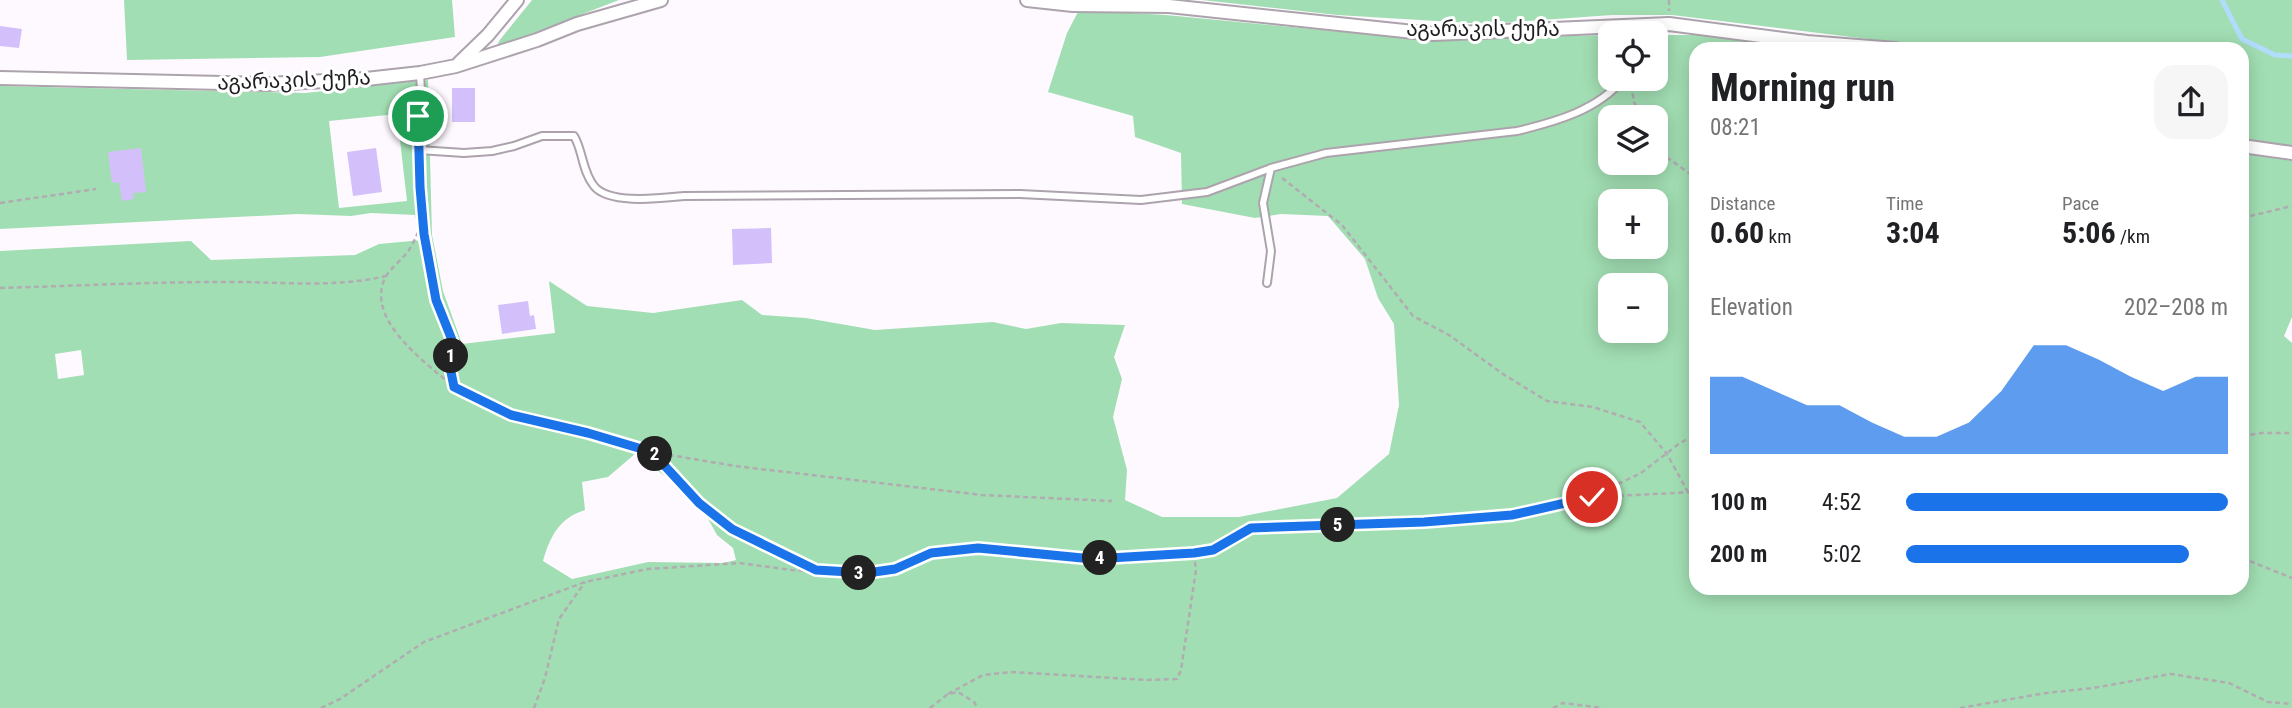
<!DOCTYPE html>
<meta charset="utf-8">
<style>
:root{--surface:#fff;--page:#f6f6f6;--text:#202124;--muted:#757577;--accent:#1a73e8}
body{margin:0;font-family:"Roboto Condensed","Noto Sans Georgian",sans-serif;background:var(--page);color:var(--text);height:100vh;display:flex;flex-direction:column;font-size:26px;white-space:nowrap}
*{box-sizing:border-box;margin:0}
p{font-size:23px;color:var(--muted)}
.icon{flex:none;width:38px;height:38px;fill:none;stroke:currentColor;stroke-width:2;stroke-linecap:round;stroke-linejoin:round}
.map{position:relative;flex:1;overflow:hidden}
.details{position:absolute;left:1689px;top:42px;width:560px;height:553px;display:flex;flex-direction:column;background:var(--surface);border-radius:21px;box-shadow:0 4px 18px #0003}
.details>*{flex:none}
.controls{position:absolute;left:1598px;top:21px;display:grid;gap:14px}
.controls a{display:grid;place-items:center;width:70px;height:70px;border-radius:14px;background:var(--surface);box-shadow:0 4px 18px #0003;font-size:35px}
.pin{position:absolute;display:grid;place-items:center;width:60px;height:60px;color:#fff;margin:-30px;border:4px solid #fff;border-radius:50%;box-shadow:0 2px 7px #0007}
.km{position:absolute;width:35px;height:35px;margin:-18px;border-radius:50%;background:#222;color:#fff;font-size:19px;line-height:35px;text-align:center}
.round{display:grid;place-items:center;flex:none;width:74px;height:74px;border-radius:21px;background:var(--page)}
.summary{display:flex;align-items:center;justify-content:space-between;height:119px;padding:0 21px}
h1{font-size:38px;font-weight:700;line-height:52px}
.figures{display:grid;grid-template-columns:repeat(3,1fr);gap:10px;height:119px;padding:7px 21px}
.figures div{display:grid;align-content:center}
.figures b{font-size:30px;font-weight:700}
.figures small{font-size:19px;font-weight:400}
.figures p{font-size:19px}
.chart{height:196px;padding:14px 21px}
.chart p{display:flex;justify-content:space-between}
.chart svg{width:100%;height:126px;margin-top:7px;fill:var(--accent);opacity:.7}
ul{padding:0 21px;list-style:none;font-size:23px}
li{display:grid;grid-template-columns:112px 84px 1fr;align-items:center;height:52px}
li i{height:18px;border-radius:9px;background:var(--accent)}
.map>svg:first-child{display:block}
.green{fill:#a2deb3;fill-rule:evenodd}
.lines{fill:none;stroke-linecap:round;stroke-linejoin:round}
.stream{stroke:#b1dcfb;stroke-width:5}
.building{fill:#d3c0fb}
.lane-casing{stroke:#aca3ad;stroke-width:10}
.street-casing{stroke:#aca3ad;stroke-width:16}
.path{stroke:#b0acb1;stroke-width:2.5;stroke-dasharray:5 3.5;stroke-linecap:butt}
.lane{stroke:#fff;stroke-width:6}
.street{stroke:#fff;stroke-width:12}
.route-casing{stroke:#fff;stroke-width:14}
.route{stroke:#1a73e8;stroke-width:9}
.labels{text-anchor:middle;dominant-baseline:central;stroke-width:6;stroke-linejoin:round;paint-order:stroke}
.street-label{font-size:21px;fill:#201d21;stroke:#fff}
</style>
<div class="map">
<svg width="2292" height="708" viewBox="0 0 2292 708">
<rect width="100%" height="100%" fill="#fef9ff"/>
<g class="green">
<path d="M124 0H452L455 37 320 57 127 60Z"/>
<path d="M532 0H619L497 47 499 41Z"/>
<path d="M1202 0H2292V147L2242 139V49H1950L1672 15H1612L1486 24 1337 15Z"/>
<path d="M1079 10 1166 15 1427 40 1610 35V79H1656V35H1715L1793 49H1696V588H2242V152L2292 161V317L2284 336 2292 343V708H0V251L191 241 211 260 355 255 379 244 422 240 415 215 371 213 351 216 298 214 0 229V86L305 93 428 80 432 235 443 291 462 344 555 333 549 281 587 306 653 313 742 300 762 315 806 318 875 330 993 322 1026 329 1061 323 1125 325 1114 357 1122 379 1113 417 1127 470 1125 500 1162 517H1239L1337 498 1389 454 1399 405 1394 324 1378 298 1365 259 1328 216 1281 214 1255 218 1182 204 1181 153 1135 137 1133 116 1048 92 1067 33ZM397 114 407 201 339 208 329 121ZM1610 117H1656V163H1610ZM1610 201H1656V247H1610ZM1610 285H1656V331H1610ZM81 350 84 375 58 379 55 354ZM636 453 688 495 707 517 717 535 733 548 736 560 723 563 648 562 572 579 543 561C550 537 559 518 585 510L582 482 608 477Z"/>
</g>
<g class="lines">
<path class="stream" d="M2222 0 2242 39 2275 55 2292 56"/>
</g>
<g class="building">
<path d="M0 26 22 29 19 48 0 46Z"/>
<rect x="452" y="88" width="23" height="34"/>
<path d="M141 148 146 192 133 193 134 199 122 201 119 182 112 183 108 152Z"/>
<path d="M376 148 382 192 353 196 347 152Z"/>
<path d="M771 228 772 263 733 265 732 229Z"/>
<path d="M528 301 530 316 534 315 536 329 502 334 498 305Z"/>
</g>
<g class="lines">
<defs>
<g id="lane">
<path d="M419 150 464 153 492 151 514 146 542 136H574C583 151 582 171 594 186 609 205 662 198 684 196L1020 194 1141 200 1207 192 1271 168"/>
<path d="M420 187 418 116 421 91 420 74"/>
<path d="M1267 283 1271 251 1263 203 1271 168 1326 153 1517 131C1555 122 1598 110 1623 79"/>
</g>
<g id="street">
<path d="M1027 0 1073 5 1169 6 1433 34 1669 24 1807 42 1896 49"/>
<path d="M459 63 488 35 517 0"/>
<path d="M0 78 267 84 366 79 420 73 456 66 537 40 577 24 661 0"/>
<path d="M2242 146 2292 153"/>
</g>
</defs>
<use href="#lane" class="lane-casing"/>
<use href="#street" class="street-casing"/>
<g class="path">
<path d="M1669 0V11"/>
<path d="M1631 85 1634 102 1642 117"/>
<path d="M1656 145 1658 151 1696 178"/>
<path d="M1282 178 1342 225 1413 316 1449 335 1503 374 1547 401 1593 407 1640 422 1667 454 1688 492"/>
<path d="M421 198 424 234 436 300 452 340 453 349 449 362 454 387 483 403 511 415 588 433 652 452 699 503 732 529 813 569"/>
<path d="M0 203 96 189"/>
<path d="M2242 218 2292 206"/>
<path d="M422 224C417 234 413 245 407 253 400 261 390 269 385 278 365 320 426 363 453 386"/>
<path d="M0 288C73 286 147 282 220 282 276 281 330 289 386 276"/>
<path d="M2242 436 2262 433H2292"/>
<path d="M652 452 735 466 982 495 1112 501"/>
<path d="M1595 495 1641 473 1680 443 1696 435"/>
<path d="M2242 558 2292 578"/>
<path d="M948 694 983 675 1012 672 1147 680 1177 679 1181 670 1196 570 1194 554"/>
<path d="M321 708 340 699 424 642 585 582 648 569 739 563 792 570 867 573 895 569 931 553 978 548 1093 559 1138 557 1213 549 1251 528 1424 522 1512 515 1592 497 1696 492"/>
<path d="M534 708 545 678 559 619 585 582"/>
<path d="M930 708 948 694 958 692 974 702 978 708"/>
<path d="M1553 708 1563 703 1603 708"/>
<path d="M1960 708 2046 693 2093 688 2171 674 2229 683 2268 702 2292 704"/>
</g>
<use href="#lane" class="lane"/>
<use href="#street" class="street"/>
</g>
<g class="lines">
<defs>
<path id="route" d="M418 116 420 187 424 234 436 300 452 340 453 349 449 362 454 387 511 415 588 433 652 452 699 503 732 529 816 570 867 573 895 569 931 553 978 548 1093 559 1194 553 1213 550 1251 528 1424 522 1512 515 1592 497"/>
</defs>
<use href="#route" class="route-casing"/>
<use href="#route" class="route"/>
</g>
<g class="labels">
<g class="street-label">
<text x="1483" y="29">აგარაკის ქუჩა</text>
<text transform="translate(294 80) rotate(-2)">აგარაკის ქუჩა</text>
</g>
</g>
</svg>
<div class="controls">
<a><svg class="icon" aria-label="locate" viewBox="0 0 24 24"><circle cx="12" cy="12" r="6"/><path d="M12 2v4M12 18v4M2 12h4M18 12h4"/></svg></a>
<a><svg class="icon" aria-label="layers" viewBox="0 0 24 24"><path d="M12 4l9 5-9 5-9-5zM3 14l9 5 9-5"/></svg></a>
<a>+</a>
<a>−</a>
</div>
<div class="pin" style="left:418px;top:116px;background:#1e9e55"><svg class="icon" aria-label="arrive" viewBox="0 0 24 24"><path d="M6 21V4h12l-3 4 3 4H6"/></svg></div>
<div class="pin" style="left:1592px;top:497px;background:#d93025"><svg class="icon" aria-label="check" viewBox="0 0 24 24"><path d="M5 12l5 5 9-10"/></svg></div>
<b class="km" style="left:451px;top:356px">1</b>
<b class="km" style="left:655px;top:454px">2</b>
<b class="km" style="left:859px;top:573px">3</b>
<b class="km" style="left:1100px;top:558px">4</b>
<b class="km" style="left:1338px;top:525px">5</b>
<section class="details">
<div class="summary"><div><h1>Morning run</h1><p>08:21</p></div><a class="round"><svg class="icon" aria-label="share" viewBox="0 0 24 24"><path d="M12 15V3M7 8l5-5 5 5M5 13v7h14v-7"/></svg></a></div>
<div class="figures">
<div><p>Distance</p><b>0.60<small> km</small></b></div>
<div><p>Time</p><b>3:04</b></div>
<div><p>Pace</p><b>5:06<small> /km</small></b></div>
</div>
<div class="chart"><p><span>Elevation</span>202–208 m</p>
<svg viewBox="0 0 160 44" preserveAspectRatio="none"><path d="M0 44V17L10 17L20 22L30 27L40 27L50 33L60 38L70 38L80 33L90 22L100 6L110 6L120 11L130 17L140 22L150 17L160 17V44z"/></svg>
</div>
<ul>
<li><b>100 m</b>4:52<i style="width:100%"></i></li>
<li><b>200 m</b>5:02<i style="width:88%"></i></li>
</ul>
</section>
</div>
